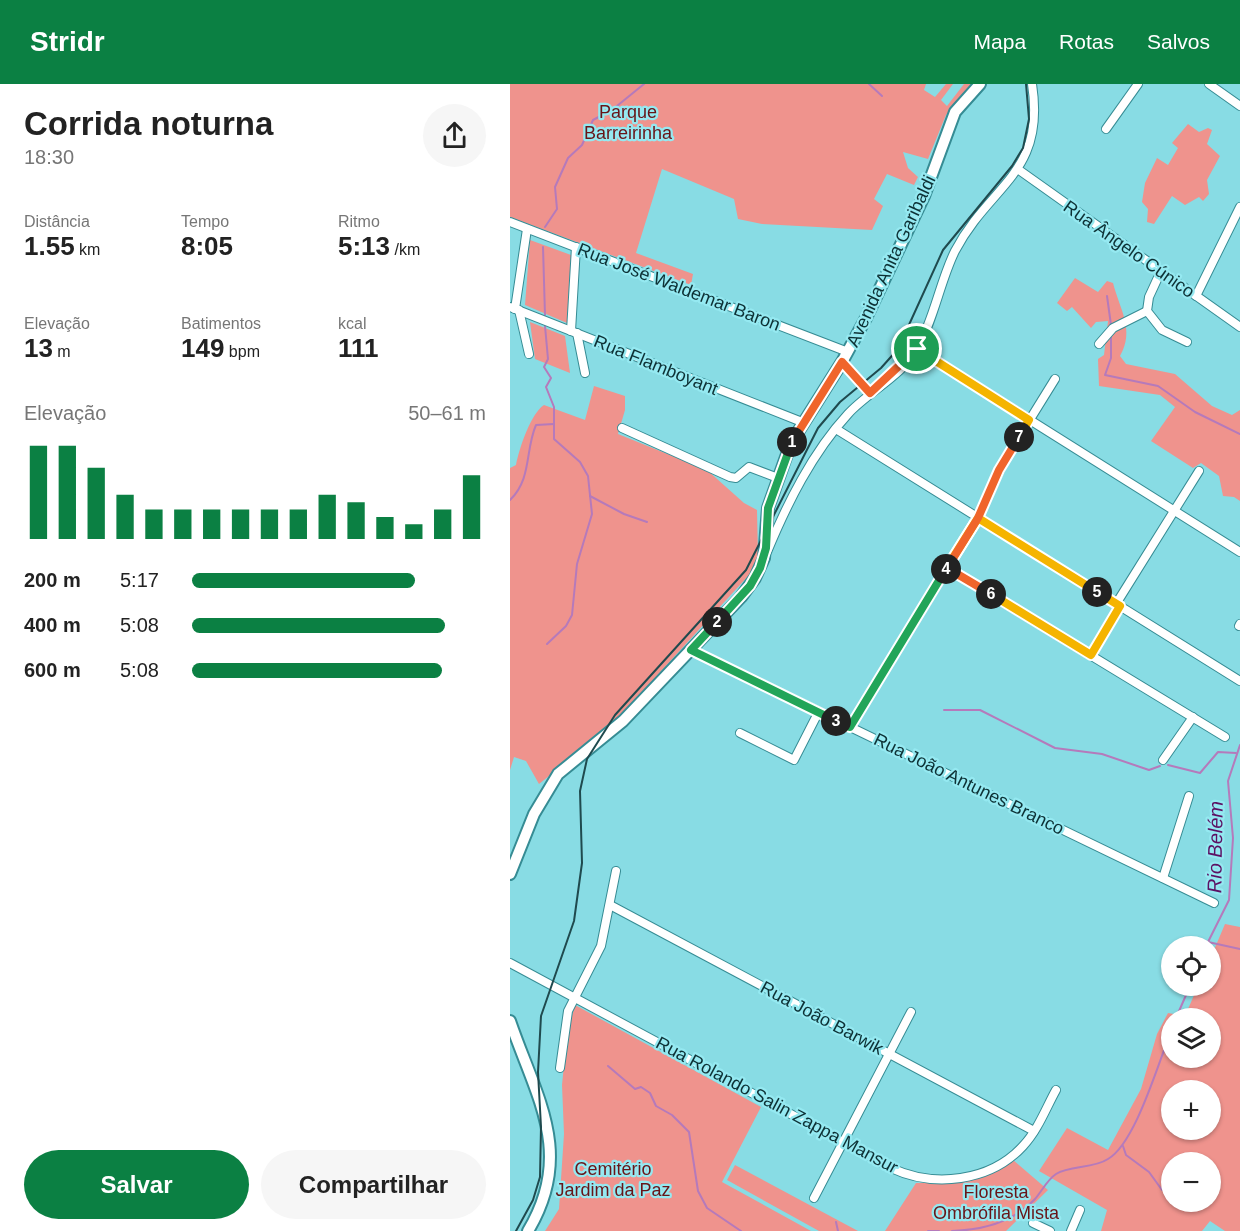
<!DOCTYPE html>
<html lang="pt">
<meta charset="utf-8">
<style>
:root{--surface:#fff;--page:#f6f6f6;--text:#222;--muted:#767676;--accent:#0b8043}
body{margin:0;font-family:Arial,sans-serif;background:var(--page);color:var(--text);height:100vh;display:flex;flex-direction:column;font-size:22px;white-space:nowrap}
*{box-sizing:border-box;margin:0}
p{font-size:20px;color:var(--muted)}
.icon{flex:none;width:33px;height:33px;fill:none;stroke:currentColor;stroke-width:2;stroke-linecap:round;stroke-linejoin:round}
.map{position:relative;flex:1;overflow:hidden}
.side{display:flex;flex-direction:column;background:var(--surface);width:510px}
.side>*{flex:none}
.controls{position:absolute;left:651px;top:852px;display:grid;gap:12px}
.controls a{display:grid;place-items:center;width:60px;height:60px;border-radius:50%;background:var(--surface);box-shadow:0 2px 4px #0004;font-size:30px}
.pin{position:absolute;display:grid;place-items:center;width:51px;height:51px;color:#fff;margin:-26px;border:3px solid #fff;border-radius:50%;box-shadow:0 2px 6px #0007}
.km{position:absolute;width:30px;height:30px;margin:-15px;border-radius:50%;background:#222;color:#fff;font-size:16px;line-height:30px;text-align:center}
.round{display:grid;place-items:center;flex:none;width:63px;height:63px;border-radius:32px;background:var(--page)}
.head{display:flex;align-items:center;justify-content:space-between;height:102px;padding:0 24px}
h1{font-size:33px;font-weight:600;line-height:45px}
.figures{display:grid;grid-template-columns:repeat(3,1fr);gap:9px;height:102px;padding:6px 24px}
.figures div{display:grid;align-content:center}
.figures b{font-size:26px;font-weight:600}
.figures small{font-size:16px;font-weight:400}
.figures p{font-size:16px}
.chart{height:168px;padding:12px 24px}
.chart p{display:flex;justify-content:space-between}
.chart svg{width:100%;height:108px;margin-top:6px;stroke:var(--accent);stroke-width:6}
.button{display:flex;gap:12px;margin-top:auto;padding:12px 24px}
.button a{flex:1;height:69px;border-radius:36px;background:var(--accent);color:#fff;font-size:24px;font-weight:600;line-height:69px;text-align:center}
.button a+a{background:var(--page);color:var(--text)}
ul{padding:0 24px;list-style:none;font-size:20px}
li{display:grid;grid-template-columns:96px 72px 1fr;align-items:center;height:45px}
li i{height:15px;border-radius:8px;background:var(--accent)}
header{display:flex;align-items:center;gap:36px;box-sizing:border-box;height:84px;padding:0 30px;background:var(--accent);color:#fff}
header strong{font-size:28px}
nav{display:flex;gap:33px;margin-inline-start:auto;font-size:21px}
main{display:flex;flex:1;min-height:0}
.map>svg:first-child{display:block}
.green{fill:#ef938d;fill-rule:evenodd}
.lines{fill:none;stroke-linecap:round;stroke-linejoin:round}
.stream{stroke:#b57abb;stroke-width:2}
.minor-casing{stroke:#368c94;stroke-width:10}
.secondary-casing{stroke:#368c94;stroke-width:14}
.minor{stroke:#fff;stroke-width:8}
.secondary{stroke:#fff;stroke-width:10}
.rail{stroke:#1f4a4e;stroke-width:2}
.split-1-casing{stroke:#fff;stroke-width:12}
.split-2-casing{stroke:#fff;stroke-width:12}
.split-3-casing{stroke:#fff;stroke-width:12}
.split-4-casing{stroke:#fff;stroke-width:12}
.split-5-casing{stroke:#fff;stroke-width:12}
.split-6-casing{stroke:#fff;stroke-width:12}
.split-7-casing{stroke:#fff;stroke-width:12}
.split-8-casing{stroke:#fff;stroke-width:12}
.split-1{stroke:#f0652b;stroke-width:8}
.split-2{stroke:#22a559;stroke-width:8}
.split-3{stroke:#22a559;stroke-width:8}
.split-4{stroke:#22a559;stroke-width:8}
.split-5{stroke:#f5b400;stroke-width:8}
.split-6{stroke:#f5b400;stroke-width:8}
.split-7{stroke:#f0652b;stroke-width:8}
.split-8{stroke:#f5b400;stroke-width:8}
.labels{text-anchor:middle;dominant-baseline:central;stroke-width:4.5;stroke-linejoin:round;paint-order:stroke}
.park-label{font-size:18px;fill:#681518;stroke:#95e9f1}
.street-label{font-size:18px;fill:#0d3135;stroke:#95e9f1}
.water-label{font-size:20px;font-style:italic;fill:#5c1163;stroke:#95e9f1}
</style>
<header>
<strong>Stridr</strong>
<nav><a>Mapa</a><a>Rotas</a><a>Salvos</a></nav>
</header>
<main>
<section class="side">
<div class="head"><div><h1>Corrida noturna</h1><p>18:30</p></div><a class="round"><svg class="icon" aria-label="share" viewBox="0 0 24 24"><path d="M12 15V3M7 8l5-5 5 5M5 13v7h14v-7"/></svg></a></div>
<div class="figures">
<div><p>Distância</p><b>1.55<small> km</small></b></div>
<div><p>Tempo</p><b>8:05</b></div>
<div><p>Ritmo</p><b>5:13<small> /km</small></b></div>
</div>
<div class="figures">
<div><p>Elevação</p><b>13<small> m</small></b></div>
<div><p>Batimentos</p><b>149<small> bpm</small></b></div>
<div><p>kcal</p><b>111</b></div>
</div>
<div class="chart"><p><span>Elevação</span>50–61 m</p>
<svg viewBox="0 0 160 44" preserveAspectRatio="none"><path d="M5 44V6M15 44V6M25 44V15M35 44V26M45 44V32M55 44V32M65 44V32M75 44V32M85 44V32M95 44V32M105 44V26M115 44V29M125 44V35M135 44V38M145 44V32M155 44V18"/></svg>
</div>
<ul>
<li><b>200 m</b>5:17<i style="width:76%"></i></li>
<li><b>400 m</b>5:08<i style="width:86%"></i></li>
<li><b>600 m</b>5:08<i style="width:85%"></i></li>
</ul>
<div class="button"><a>Salvar</a><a>Compartilhar</a></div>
</section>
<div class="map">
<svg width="730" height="1147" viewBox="0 0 730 1147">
<rect width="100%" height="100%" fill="#88dce4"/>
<g class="green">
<path d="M0 0H416L414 6 425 13 436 0H443L431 16 437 22 454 0H461L436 31 418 75 393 68 398 84 408 93 404 101 377 90 364 115 373 122 362 146 252 140 228 135 224 115 152 85 126 169 183 190 181 201 0 133Z"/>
<path d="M678 40 689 48 698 44 702 46 697 60 710 72 697 96 699 110 693 117 689 113 675 121 662 112 644 140 637 138 638 125 632 118 635 99 647 74 658 81 668 64 662 59Z"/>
<path d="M20 156 61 171 57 239 15 221Z"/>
<path d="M565 194 588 208 597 197 603 199C610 226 625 246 610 272L616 280 665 290 702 322 722 331 730 326V417L724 413 713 412 709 392 691 379 683 384 641 357 665 323 650 311 589 302 588 275 594 271 598 237 586 238 581 244 562 223 557 227 547 219Z"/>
<path d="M20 238 55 252 60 289 25 275Z"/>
<path d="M84 302 115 312V326L108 350 197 386 234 419 247 426 248 473 240 490 98 645 29 700 16 677 4 673 0 686V384L6 381C9 365 21 329 34 321L75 336Z"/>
<path d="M715 840 730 843V1147H715L700 1137 692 1147H591L597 1126 529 1087 557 1044 598 1066 631 1005 647 950 658 929 675 932 688 902H700L701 873ZM662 934H700V974H662ZM662 1006H700V1046H662ZM662 1078H700V1118H662Z"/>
<path d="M65 921 251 1023 212 1098 301 1147H35L49 1125 54 1050 52 1001 57 950Z"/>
<path d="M503 1076 538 1106 496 1147H375L406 1099C447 1097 466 1098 503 1076Z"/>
<path d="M225 1081 348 1147H309L217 1096Z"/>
</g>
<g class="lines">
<g class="stream">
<path d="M359 0 372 12"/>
<path d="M35 143 47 125 45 103 58 74 72 61 83 36 102 26 134 0"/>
<path d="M33 163 35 231"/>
<path d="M597 212 601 241"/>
<path d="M35 242 38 275 34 283 41 294 36 303 44 323V355L70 378 78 392 82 430 67 480 62 531 56 542 37 560"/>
<path d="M601 251V274L595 291 648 302 685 328 730 350"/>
<path d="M80 412 114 430 137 438"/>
<path d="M0 416C22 395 15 366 26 341L44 340"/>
<path d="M434 626H470L545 664 592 670 639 686 650 682"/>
<path d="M658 681 690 689 708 668 726 669"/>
<path d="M698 858 730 865"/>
<path d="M696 862 719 816 723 754 718 697 730 661"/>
<path d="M666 934 680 902"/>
<path d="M98 982 125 1005 131 1003 140 1009 146 1022 162 1031 179 1048 188 1107 197 1124 231 1147"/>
<path d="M613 1062 616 1071 639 1088 652 1106"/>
<path d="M326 1138 328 1147"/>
<path d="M418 1147H429"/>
<path d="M442 1147C472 1146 504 1138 525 1115 532 1107 537 1096 546 1090 560 1081 583 1085 598 1075 626 1059 649 976 662 945"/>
</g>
<defs>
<g id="minor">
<path d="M699 0 730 22"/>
<path d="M596 45 628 0"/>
<path d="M509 86 730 243"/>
<path d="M0 138 338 268"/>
<path d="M651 187 639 213 637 227 652 246 677 258"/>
<path d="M686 212 730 123"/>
<path d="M0 223 292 338"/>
<path d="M5 225 17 145"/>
<path d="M9 226 19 270"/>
<path d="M61 247 66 163"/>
<path d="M67 249 75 289"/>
<path d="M589 260 603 244 637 227"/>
<path d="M407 265 730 468"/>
<path d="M332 278 360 309"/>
<path d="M112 344 220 393 226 394 239 383 268 394"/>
<path d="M326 345 730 597"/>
<path d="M257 468C277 420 302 369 338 330 358 308 392 292 407 265 424 236 430 197 445 167 480 100 536 90 522 0"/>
<path d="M437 484 715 653"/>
<path d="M606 520 689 387"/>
<path d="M729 542 730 540"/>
<path d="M181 566 704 819"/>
<path d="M581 571 610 522"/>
<path d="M340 643 468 434 493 379 545 295"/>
<path d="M230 649 284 676 308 629"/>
<path d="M653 676 683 633"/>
<path d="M653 794 679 712"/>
<path d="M100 821 524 1047"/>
<path d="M0 879 381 1084C424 1104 480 1098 513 1062 528 1046 536 1024 546 1006"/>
<path d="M50 984 58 927 91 862 106 787"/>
<path d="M304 1114 401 928"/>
<path d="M523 1139 540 1147"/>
<path d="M561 1147 570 1126"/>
</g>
<g id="secondary">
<path d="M0 790 24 730 48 690 113 637 231 513 245 494 254 474 258 424 281 359 332 278 356 234 414 112 445 28 470 0"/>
<path d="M0 937C26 1013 65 1069 18 1147"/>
</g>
</defs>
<use href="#minor" class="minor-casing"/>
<use href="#secondary" class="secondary-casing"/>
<use href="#minor" class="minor"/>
<use href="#secondary" class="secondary"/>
<path class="rail" d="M6 1147 23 1116 30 1093 31 1043 28 988 31 932 64 837 72 779 70 707 77 675 105 631 236 486 308 344 330 318 371 284 388 265 433 166 502 82 513 64 519 35 516 0"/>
</g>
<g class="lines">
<defs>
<path id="split-1" d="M282 358 332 278 360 309 407 265"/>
<path id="split-2" d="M207 538 240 502 250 484 256 464 258 424 282 358"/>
<path id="split-3" d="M207 538 181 566 326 637"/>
<path id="split-4" d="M326 637 340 643 436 485"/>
<path id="split-5" d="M436 485 468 434 587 508"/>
<path id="split-6" d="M481 510 581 571 610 522 587 508"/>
<path id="split-7" d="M481 510 437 484 468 434 489 386 509 353"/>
<path id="split-8" d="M407 265 519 336 509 353"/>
</defs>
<use href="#split-1" class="split-1-casing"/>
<use href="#split-2" class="split-2-casing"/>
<use href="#split-3" class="split-3-casing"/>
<use href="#split-4" class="split-4-casing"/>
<use href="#split-5" class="split-5-casing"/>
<use href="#split-6" class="split-6-casing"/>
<use href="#split-7" class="split-7-casing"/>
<use href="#split-8" class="split-8-casing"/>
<use href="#split-1" class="split-1"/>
<use href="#split-2" class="split-2"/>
<use href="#split-3" class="split-3"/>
<use href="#split-4" class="split-4"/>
<use href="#split-5" class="split-5"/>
<use href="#split-6" class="split-6"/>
<use href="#split-7" class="split-7"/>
<use href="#split-8" class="split-8"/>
</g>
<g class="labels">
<g class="park-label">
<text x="118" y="28">Parque<tspan x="118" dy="21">Barreirinha</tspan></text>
<text x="103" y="1085">Cemitério<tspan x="103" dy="21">Jardim da Paz</tspan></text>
<text x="486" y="1108">Floresta<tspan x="486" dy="21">Ombrófila Mista</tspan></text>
</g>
<g class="street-label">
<text transform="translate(619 165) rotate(35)">Rua Ângelo Cúnico</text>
<text transform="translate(381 177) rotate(-65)">Avenida Anita Garibaldi</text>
<text transform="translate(169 203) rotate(21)">Rua José Waldemar Baron</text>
<text transform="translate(146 281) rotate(22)">Rua Flamboyant</text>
<text transform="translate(459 700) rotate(26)">Rua João Antunes Branco</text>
<text transform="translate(312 934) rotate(28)">Rua João Barwik</text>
<text transform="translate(267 1021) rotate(28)">Rua Rolando Salin Zappa Mansur</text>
</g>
<g class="water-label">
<text transform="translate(705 763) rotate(-89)">Rio Belém</text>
</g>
</g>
</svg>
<div class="controls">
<a><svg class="icon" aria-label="locate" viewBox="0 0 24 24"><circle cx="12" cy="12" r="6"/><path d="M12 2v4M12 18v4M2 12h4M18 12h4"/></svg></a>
<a><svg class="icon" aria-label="layers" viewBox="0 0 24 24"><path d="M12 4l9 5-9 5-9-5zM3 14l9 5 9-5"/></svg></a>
<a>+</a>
<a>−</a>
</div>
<div class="pin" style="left:407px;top:265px;background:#1e9e55"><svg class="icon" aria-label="arrive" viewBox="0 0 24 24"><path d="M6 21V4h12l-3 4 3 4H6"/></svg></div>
<b class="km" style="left:282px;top:358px">1</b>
<b class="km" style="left:207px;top:538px">2</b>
<b class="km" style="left:326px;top:637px">3</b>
<b class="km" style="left:436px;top:485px">4</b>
<b class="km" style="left:587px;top:508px">5</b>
<b class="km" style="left:481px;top:510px">6</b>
<b class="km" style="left:509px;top:353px">7</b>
</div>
</main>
